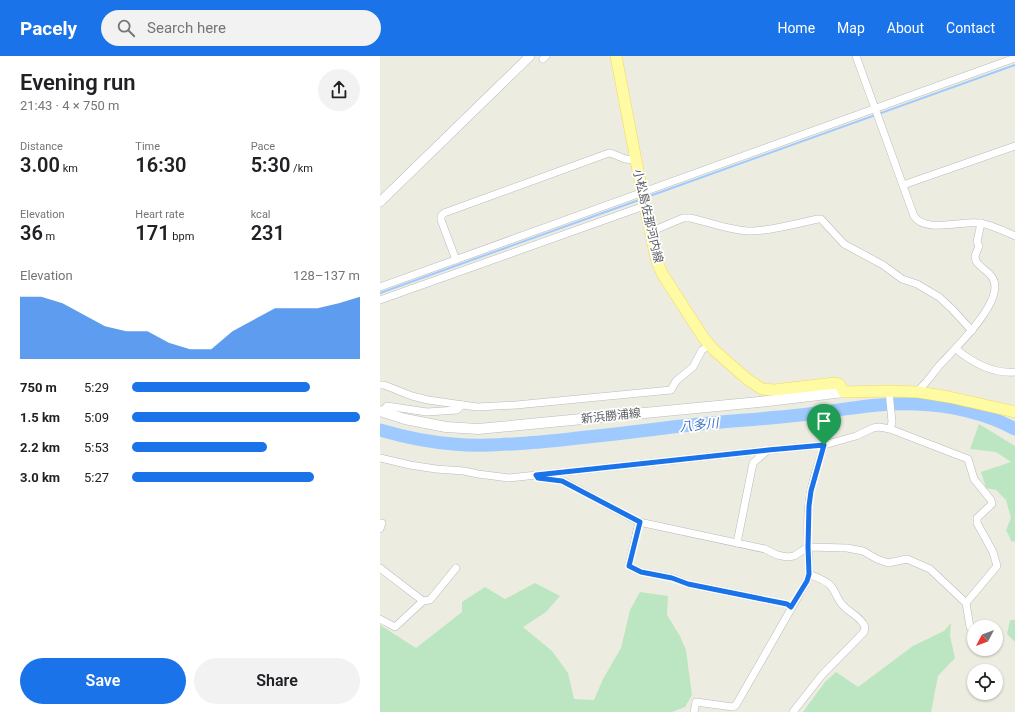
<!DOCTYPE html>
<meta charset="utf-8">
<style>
:root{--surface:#fff;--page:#f2f2f2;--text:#202124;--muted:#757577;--accent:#1a73e8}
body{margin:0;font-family:Roboto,"Noto Sans JP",sans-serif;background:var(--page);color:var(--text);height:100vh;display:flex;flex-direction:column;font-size:15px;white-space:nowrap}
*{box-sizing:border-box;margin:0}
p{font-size:13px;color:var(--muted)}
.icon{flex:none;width:22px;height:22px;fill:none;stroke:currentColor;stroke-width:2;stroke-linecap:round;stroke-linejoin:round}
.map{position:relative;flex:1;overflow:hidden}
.sheet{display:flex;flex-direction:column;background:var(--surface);width:380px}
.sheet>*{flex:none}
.needle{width:26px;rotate:229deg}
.buttons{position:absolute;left:587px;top:564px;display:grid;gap:8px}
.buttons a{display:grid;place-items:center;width:36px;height:36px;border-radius:50%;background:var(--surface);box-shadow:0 1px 3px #0004;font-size:20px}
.pin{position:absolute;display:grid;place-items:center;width:34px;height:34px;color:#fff;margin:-41px -17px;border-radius:50% 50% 50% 0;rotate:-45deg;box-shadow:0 0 4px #0007}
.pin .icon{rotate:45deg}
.round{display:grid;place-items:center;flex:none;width:42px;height:42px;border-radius:21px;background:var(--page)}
.head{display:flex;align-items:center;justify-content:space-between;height:68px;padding:0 20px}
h1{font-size:22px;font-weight:600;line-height:30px}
.stats{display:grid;grid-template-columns:repeat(3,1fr);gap:6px;height:68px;padding:4px 20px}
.stats div{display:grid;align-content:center}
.stats b{font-size:20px;font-weight:600}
.stats small{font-size:11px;font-weight:400}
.stats p{font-size:11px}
.chart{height:112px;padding:8px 20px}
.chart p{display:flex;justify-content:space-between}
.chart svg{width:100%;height:72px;margin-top:4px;fill:var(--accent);opacity:.7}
.action{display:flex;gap:8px;margin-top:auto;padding:8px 20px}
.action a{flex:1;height:46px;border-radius:24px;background:var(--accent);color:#fff;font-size:16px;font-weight:600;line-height:46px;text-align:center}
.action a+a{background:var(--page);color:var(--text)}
ul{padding:0 20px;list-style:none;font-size:13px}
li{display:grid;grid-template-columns:64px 48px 1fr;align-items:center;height:30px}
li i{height:10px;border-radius:5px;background:var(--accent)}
header{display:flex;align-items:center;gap:24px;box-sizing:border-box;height:56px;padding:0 20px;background:var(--accent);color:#fff}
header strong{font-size:19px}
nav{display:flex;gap:22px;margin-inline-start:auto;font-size:14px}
.search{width:280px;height:36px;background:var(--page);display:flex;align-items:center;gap:10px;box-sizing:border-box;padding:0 14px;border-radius:22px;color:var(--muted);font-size:15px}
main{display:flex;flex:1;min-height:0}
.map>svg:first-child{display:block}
.green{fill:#bce6c1}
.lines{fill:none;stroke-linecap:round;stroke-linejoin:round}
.stream{stroke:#9fcaff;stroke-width:2}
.river{stroke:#9fcaff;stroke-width:13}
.minor-casing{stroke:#b9bac0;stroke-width:8}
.tertiary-casing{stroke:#b9bac0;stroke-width:10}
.secondary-casing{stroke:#babcc3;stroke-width:11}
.primary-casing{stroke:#f5da52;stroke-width:12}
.minor{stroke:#fff;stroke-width:7}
.tertiary{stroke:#fff;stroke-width:9}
.secondary{stroke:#fff;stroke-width:10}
.primary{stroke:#fffba4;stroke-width:11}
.route-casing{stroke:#fff;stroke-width:8}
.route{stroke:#1a73e8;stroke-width:5}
.labels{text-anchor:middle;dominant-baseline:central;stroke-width:3.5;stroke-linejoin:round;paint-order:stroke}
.street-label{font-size:12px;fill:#595c62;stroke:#fff}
.water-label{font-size:13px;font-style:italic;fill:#3f70c5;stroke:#fff}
</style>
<header>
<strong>Pacely</strong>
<div class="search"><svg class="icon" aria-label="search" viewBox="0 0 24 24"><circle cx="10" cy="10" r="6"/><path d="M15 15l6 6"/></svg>Search here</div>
<nav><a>Home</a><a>Map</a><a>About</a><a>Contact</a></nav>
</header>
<main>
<section class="sheet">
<div class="head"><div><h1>Evening run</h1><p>21:43 · 4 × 750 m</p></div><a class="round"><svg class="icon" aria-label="share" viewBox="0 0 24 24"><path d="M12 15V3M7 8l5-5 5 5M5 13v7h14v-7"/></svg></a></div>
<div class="stats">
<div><p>Distance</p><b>3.00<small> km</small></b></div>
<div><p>Time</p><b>16:30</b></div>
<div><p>Pace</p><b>5:30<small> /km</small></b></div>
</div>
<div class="stats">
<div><p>Elevation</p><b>36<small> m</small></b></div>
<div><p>Heart rate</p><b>171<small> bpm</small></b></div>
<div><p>kcal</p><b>231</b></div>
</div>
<div class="chart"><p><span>Elevation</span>128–137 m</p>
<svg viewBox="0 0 160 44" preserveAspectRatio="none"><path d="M0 44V6L10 6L20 10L30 17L40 24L50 27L60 27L70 34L80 38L90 38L100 27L110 20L120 13L130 13L140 13L150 10L160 6V44z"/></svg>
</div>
<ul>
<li><b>750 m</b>5:29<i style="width:78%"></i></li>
<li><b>1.5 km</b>5:09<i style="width:100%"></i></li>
<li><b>2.2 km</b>5:53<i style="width:59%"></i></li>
<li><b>3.0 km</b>5:27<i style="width:80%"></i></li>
</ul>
<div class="action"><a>Save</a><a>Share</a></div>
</section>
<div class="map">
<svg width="635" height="656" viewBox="0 0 635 656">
<rect width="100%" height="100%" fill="#edece1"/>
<g class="green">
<path d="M599 368 635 390V485L632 486 626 474 631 462 626 444 616 434 606 432 601 416 631 406 616 396 590 393Z"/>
<path d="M155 527 180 540 166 556 143 571 172 595 188 617 194 643 214 644 223 623 241 592 250 554 260 536 288 540 287 559 300 580 306 594 312 639 305 651 292 656H0V569L36 592 82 556V546L105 531 125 543Z"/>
<path d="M630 564H635V586L627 578Z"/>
<path d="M571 567 570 580 575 602 558 620 551 656H423L445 626 456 616 478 631 533 590 564 575Z"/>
</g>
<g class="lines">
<g class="stream">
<path d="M267 141 635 9"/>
<path d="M0 237 259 144"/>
</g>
<path class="river" d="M0 374C24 381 48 386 73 388 102 391 131 388 160 386 202 382 243 377 285 372 330 366 375 364 420 359 458 355 497 346 536 348 569 349 606 357 635 373"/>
<defs>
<g id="minor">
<path d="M476 0 534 160C546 178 582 164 600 167 612 169 624 175 635 180"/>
<path d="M163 3 166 0"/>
<path d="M523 129 635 90"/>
<path d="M270 176 303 162H310C329 166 352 175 371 175 390 175 419 167 438 163H441L464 188 503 209 522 223 537 228 559 241 572 253 592 275"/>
<path d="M76 204 61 164V160L64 157 229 97 233 98 245 103 255 104"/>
<path d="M0 231 635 2"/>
<path d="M0 244 264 150"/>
<path d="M576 293C593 307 612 318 635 316"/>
<path d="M0 329H4L32 340 48 344 97 351 136 349 291 334 296 325 313 311 322 294 330 289"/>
<path d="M538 336C540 331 544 329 547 325 552 320 554 315 559 310 573 294 622 249 614 225 612 217 601 213 596 205L595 200 599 190 597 186 601 167"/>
<path d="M3 356 7 350 47 356 77 354 82 349"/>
<path d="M510 373 588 403 594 423 611 444 612 448 597 462V467L613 496 617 510 586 547 590 571 594 575"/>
<path d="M0 402 30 409 56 413 84 415 98 418 129 422 388 394 444 389 476 380 493 372 499 371 510 373 512 366 509 335"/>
<path d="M159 422 183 425 259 466 385 493 397 499 407 501 414 500 428 491 467 492 483 495 497 503 508 507 527 503 550 513 586 547"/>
<path d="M259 466 249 510 261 516 293 522 308 528 407 548 411 551"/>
<path d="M0 467H2L0 473"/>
<path d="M357 487 373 407 388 394"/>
<path d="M0 512 43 545 15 571 0 563"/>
<path d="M43 545 50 544 76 512"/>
<path d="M314 656 316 646 353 651 356 649 427 525 429 518"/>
<path d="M413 656 442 619 484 576 485 571C480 559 468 557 461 547 456 541 455 533 449 528 444 524 436 521 429 518 429 491 425 462 431 434 434 419 440 404 444 389"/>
</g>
<path id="tertiary" d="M0 146 150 0"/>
<path id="secondary" d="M0 355 25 363 66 371 98 373 379 346 464 336"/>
<path id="primary" d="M236 0 264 146 277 206 283 219 323 281 333 293 367 323 382 333 394 334 455 327 459 328 464 336 509 335 538 336 569 341 635 356"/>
</defs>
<use href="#minor" class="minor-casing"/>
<use href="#tertiary" class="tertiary-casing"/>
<use href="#secondary" class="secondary-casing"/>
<use href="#primary" class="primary-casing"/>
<use href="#minor" class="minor"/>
<use href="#tertiary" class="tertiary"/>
<use href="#secondary" class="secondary"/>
<use href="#primary" class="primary"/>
</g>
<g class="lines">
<defs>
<path id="route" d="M444 389 431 435 429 450 428 491 429 518 427 525 411 551 407 548 308 528 292 522 261 516 249 510 260 466 182 425 158 422 156 419 388 394Z"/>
</defs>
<use href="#route" class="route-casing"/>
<use href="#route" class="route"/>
</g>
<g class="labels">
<g class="street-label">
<text transform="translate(268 160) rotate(77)">小松島佐那河内線</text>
<text transform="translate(231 360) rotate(-6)">新浜勝浦線</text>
</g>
<g class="water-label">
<text transform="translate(319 369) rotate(-6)">八多川</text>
</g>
</g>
</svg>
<div class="buttons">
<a><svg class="needle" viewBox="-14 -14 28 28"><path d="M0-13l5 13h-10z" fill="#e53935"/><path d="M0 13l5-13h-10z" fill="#757577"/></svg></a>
<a><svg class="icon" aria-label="locate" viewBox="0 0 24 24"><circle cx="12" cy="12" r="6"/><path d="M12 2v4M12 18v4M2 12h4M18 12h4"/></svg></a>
</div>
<div class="pin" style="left:444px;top:389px;background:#1e9e55"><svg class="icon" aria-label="arrive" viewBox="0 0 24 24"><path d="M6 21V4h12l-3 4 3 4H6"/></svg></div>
</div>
</main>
